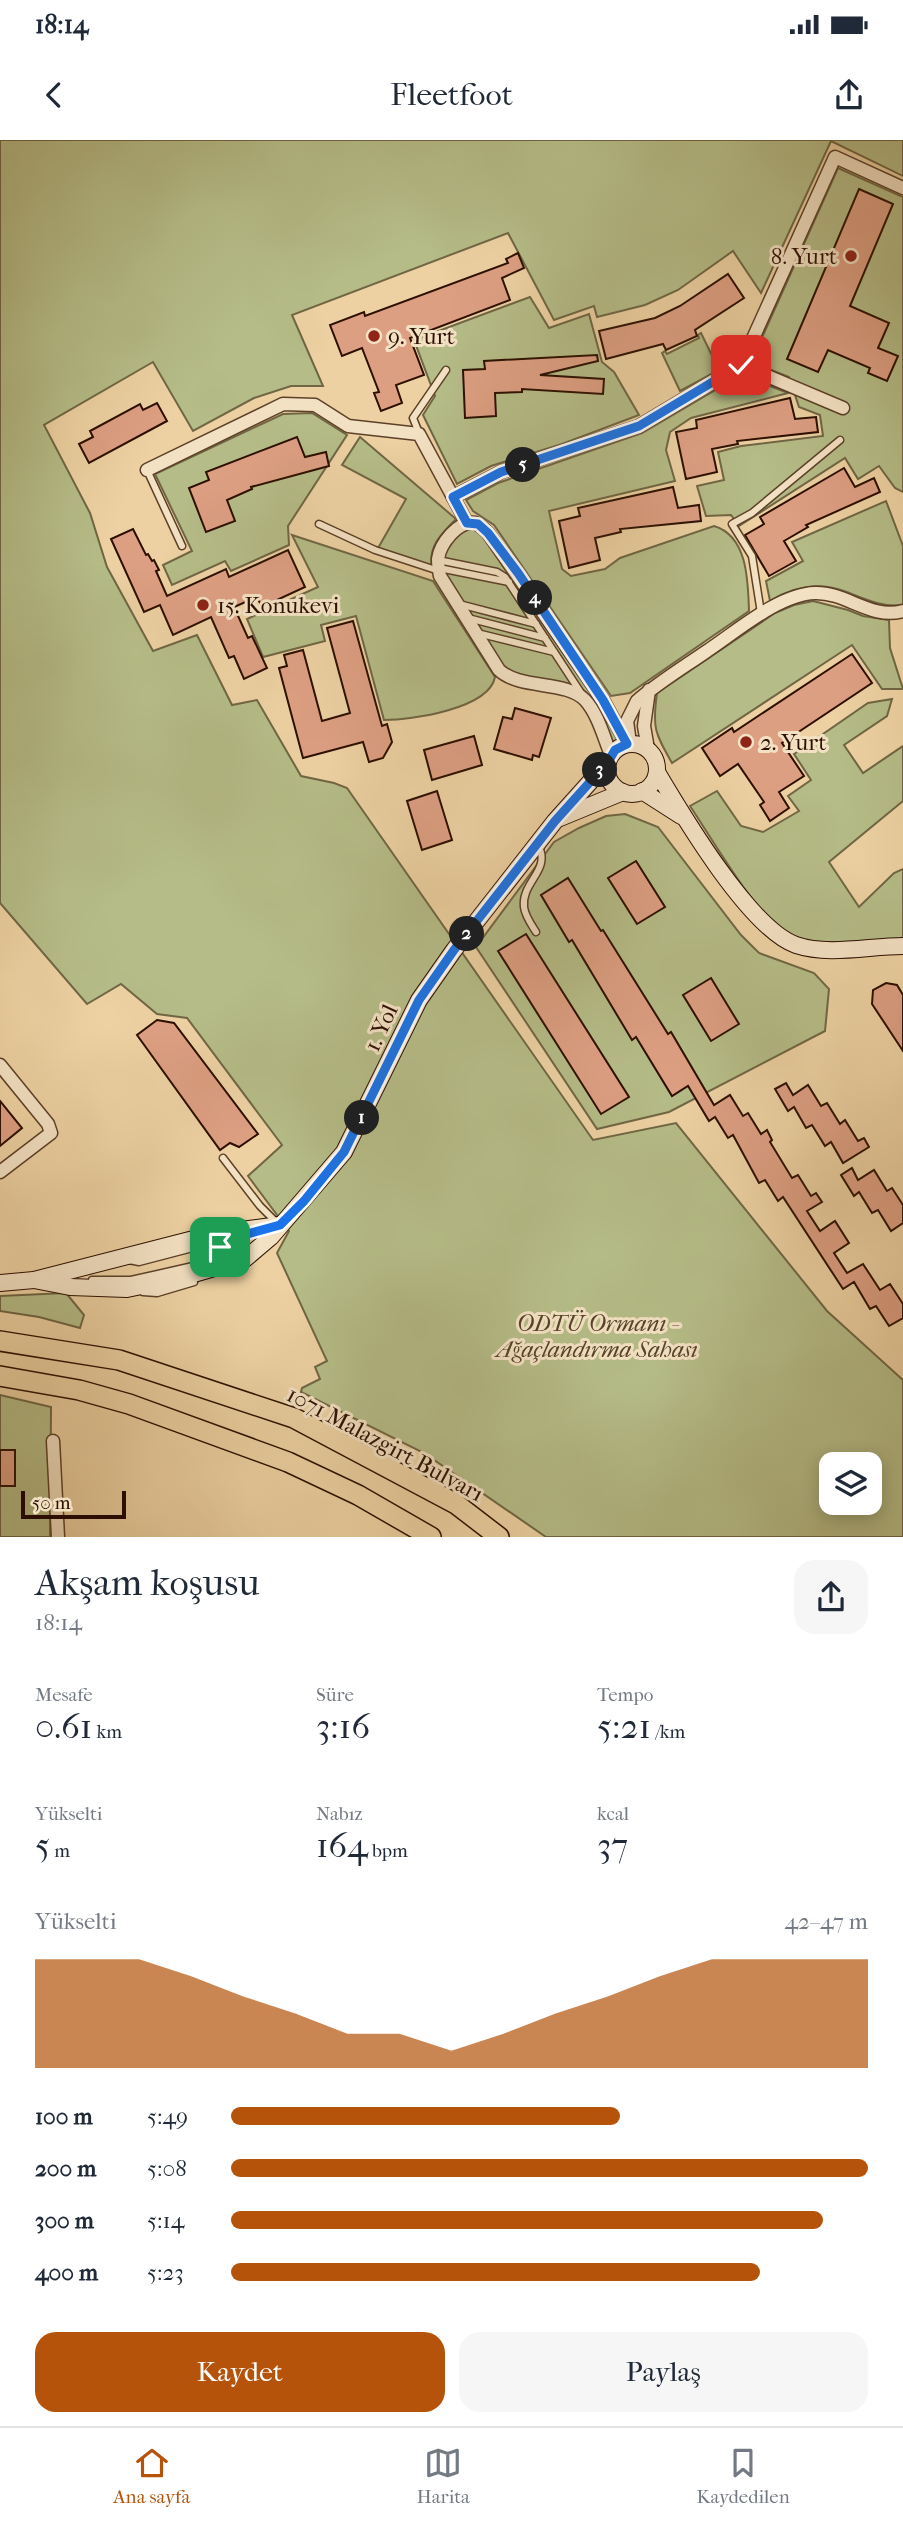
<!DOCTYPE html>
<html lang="tr">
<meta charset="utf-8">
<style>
:root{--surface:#fff;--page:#f6f6f7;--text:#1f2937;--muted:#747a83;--line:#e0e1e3;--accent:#b45309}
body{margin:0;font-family:"IM FELL French Canon",serif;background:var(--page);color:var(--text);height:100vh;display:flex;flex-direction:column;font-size:26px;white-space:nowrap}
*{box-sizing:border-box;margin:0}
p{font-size:23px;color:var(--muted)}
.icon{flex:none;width:38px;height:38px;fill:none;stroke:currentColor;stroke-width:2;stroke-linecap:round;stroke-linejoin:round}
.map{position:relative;height:1397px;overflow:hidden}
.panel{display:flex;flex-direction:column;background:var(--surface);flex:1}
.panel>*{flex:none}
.buttons{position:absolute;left:819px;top:1312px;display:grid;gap:14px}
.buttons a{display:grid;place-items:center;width:63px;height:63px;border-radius:14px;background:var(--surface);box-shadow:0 4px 18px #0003;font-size:35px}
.scale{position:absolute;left:21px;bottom:18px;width:105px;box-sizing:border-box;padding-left:7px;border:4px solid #2c0f00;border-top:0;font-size:19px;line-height:24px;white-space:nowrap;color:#2c0f00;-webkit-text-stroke:5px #f3e1c3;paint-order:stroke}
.pin{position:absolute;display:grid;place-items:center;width:60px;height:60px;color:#fff;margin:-30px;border-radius:14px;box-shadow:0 4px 10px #0006}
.km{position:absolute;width:35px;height:35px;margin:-18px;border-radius:50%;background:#222;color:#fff;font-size:19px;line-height:35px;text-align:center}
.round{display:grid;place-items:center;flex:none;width:74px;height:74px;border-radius:21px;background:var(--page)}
.summary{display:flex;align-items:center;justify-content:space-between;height:119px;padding:0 35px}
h1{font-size:38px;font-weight:600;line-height:52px}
.metrics{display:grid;grid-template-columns:repeat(3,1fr);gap:10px;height:119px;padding:7px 35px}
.metrics div{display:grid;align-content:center}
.metrics b{font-size:35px;font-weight:600}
.metrics small{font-size:19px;font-weight:400}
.metrics p{font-size:19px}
.chart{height:196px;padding:14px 35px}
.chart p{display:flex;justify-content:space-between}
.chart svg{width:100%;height:126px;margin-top:7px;fill:var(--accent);opacity:.7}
.primary-button{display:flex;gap:14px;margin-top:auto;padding:14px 35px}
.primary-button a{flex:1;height:80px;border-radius:21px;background:var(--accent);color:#fff;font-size:28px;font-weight:600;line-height:80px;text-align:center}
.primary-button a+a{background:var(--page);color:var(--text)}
ul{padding:0 35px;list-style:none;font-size:23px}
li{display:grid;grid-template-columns:112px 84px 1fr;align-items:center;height:52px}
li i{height:18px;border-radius:9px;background:var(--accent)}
.status{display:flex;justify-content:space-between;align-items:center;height:49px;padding:0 35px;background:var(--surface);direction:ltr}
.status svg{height:19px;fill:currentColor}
header{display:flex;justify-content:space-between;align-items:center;height:91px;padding:0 35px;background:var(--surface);font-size:32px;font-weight:600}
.menu{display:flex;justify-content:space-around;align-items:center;height:98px;border-top:2px solid var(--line);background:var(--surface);font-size:19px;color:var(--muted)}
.menu a{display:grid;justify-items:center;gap:4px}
.menu .current{color:var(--accent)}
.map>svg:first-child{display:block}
.green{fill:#b5bc87;stroke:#706644;stroke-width:2;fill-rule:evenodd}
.building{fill:#dd9f82;stroke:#2c0f00;stroke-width:2}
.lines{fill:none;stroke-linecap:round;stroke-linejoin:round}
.lane-casing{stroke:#5c4028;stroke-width:9}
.street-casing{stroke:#5c4028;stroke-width:15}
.secondary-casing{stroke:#2c0f00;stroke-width:18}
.primary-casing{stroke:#2c0f00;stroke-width:22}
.lane{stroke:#f3e1c3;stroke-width:6}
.street{stroke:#f3e1c3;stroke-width:12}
.secondary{stroke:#f3e1c3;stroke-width:16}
.primary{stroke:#edd1a2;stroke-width:19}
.route-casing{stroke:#fff;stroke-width:14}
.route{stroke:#1a73e8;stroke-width:9}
.poi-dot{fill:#8f2418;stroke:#f3e1c3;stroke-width:2.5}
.labels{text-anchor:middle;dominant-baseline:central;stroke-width:6;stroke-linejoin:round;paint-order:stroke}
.poi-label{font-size:23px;fill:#2c0f00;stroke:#f3e1c3;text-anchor:start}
.street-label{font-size:23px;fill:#2c0f00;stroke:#f3e1c3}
.park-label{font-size:23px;font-style:italic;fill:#554328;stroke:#f3e1c3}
</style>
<div class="status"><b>18:14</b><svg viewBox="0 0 49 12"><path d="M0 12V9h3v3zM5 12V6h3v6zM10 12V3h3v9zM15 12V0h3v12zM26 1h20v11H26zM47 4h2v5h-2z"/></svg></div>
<header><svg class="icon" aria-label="back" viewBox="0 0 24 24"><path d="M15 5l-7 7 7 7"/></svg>Fleetfoot<svg class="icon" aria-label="share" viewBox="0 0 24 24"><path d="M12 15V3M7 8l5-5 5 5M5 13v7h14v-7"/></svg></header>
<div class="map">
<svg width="903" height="1397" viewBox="0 0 903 1397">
<rect width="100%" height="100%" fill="#edd1a2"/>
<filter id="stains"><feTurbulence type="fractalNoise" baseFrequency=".00286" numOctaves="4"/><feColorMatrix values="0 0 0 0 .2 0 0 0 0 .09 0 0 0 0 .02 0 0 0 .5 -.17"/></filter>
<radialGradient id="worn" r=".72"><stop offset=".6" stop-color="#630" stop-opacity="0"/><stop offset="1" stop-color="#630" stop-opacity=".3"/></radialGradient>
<g class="green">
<path d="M0 0H903V36L831 1 761 153 733 111 678 150 645 165 597 177 594 166 554 180 508 93 292 175 323 246H291L254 258 193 291 153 222 44 285 90 373 107 427 153 511 197 495 232 565 257 560 301 636 334 643 347 648 593 1000 676 983 827 1171 903 1240V1397H546L424 1313 301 1252 302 1248 320 1239 315 1227 327 1221 277 1113 289 1091 248 1036 282 1005 187 878 157 874 121 844 87 864 0 763ZM831 1325H870V1363H831Z"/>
<path d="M838 28 903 57V352L895 348 879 326 858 339 845 318 739 386 731 375 706 376 697 346 724 340 718 312 741 306 823 296 820 275 799 267 789 237 751 222Z"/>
<path d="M530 157 549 188 589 174 602 222 614 232 639 275 562 304 491 326 457 344 423 275 435 256 414 200Z"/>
<path d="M701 193 719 230 680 251 662 213 665 211 667 214 699 198 698 195Z"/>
<path d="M741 235 788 253 691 278 670 292 666 310 675 341 549 371 562 429 571 436 605 429 620 418 714 386C748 396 748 442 749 471L630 553 611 556 494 385 473 371 466 360 498 343 642 293Z"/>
<path d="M312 273 347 295 288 386 289 405 231 431 225 421 172 445 163 425 192 411 155 334 283 274Z"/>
<path d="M360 297 456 379C441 394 428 406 432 428L377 410 406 359 342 325Z"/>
<path d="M886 361 903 406V465C882 468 863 458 844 451 819 442 793 447 770 461L766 441 803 421 792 402Z"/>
<path d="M478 384 627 604 615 610 585 559 507 538 440 436 446 401Z"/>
<path d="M292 395 433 441 495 537C489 569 411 580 384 580L356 476 321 485 325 501 263 517 247 479 318 447Z"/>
<path d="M813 461 848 470 863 476 889 480 890 508 903 549H882L852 505 672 623C655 593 652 588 657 553L775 473 794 465Z"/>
<path d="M892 559 887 576 844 605 863 633 903 606V661L829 722 859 767 894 733 903 729V800C881 800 807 806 791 798 760 782 711 697 690 666L717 651 741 686 763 692 799 671 788 656 811 640 794 614 868 563Z"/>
<path d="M625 674 658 687 741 795 759 813 814 833 829 849 825 891 669 972 597 989 476 807 554 702 579 688 606 676Z"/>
<path d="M66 1153 84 1175 80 1188 39 1177 0 1171V1156Z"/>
<path d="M0 1255 51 1267 50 1397H0Z"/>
</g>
<g class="building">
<path d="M859 49 893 64 850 166 889 183 878 208 898 216 887 241 868 233 870 228 828 210 818 232 787 219Z"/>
<path d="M518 113 524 128 502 138 510 160 410 198 424 235 396 245 402 263 381 271 374 253 379 252 362 208 342 216 330 185 364 172 365 176 508 123 506 119Z"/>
<path d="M728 134 744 158 695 190 697 196 666 210 663 204 606 219 599 191 655 178 680 166Z"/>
<path d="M597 215 598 221 540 235 604 239 603 254 522 249V252L495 253 496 276 465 278 463 230 485 229 484 221Z"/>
<path d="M790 258 795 279 816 277 818 292 737 301 738 304 712 309 717 332 686 339 676 292 697 288 696 280Z"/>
<path d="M157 263 167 281 89 323 79 304 93 297 90 291 140 264 143 270Z"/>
<path d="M297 297 305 317 326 312 329 326 251 347 252 349 227 360 235 381 206 392 189 348 209 340 206 332Z"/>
<path d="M844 328 855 347 874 338 880 352 806 385 808 387 784 401 796 421 769 436 745 395 764 384 760 377Z"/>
<path d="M673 347 678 368 699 365 701 381 620 389 621 392 595 398 600 420 569 428 559 381 580 376 578 368Z"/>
<path d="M133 389 146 415 148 414 152 421 154 420 159 430 156 431 167 456 226 429 229 437 288 410 305 447 262 467 257 457 234 467 248 498 252 496 267 528 244 539 234 516 229 518 211 477 173 495 160 465 144 472 111 399Z"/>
<path d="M353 481 382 586 387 584 392 602 383 618 369 622 363 602 303 618 279 528 287 526 284 515 303 510 322 581 350 573 327 488Z"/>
<path d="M852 514 872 543 782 603 804 636 779 652 789 668 770 681 760 665 764 662 738 624 720 636 702 608 732 588 734 592Z"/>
<path d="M515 568 551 578 539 617 533 615 532 620 494 609 503 577 512 579Z"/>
<path d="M474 596 482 625 432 640 424 610Z"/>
<path d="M437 651 452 700 422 710 407 661Z"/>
<path d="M636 721 665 767 637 784 608 738Z"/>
<path d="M568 738 601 791 603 790 668 894 671 892 714 965 730 955 743 976 748 973 761 994 767 990 772 1000 770 1002 792 1038 798 1035 811 1056 816 1053 822 1062 807 1071 820 1091 835 1081 849 1103 834 1113 847 1133 863 1124 880 1150 890 1144 903 1164V1178L889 1186 876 1166 870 1169 854 1142 843 1149 783 1057 778 1061 765 1040 759 1043 733 995 728 998 715 977 709 981 688 946 672 956 636 897 632 900 572 800 569 802 541 755Z"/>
<path d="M526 794 629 957 601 974 498 811Z"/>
<path d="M711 838 739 884 711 901 683 855Z"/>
<path d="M886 843 897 845 903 855V911L872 864 873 850Z"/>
<path d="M157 880 174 883 258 994 239 1007 230 1003 220 1010 137 895Z"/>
<path d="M786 943 793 955 808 945 821 966 827 963 840 984 845 980 858 1001 864 998 869 1007 843 1023 831 1002 825 1006 812 985 806 988 794 967 788 971 775 949Z"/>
<path d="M0 961 22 988 0 1006Z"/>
<path d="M852 1028 858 1040 874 1030 887 1051 892 1048 903 1065V1083L891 1091 878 1070 872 1073 859 1052 854 1056 841 1035Z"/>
<rect x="0" y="1310" width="15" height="36"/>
</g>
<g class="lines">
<defs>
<g id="lane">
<path d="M419 293 413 278 446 230"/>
<path d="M147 330 182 406"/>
<path d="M319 384 375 410 439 431"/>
<path d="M438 420 497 432 505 437 581 553"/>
<path d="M439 428 509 442"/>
<path d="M459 464 536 484"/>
<path d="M761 473 752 416 732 384 752 373 840 300"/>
<path d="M468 478 545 498"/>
<path d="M477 493 554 512"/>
<path d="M536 792C531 784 525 776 524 767 521 742 552 730 538 705"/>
<path d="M223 1018 260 1066 278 1084"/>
<path d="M214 1103 220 1107 222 1113 220 1120"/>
<path d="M129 1120 139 1122 231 1098"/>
<path d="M92 1140H131L202 1124"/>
<path d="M143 1152 157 1153 194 1142"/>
</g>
<g id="street">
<path d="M741 225 843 268"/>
<path d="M147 330 283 264 315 265 348 286 419 294 467 383"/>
<path d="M453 357 501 332 639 286 741 225 835 17 903 48"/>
<path d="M630 603 627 581 637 561C659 542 684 527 707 511 736 492 779 454 815 453 846 452 871 480 903 471"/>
<path d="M648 609 644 586 649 550"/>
<path d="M611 615C604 598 598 574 585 560 566 540 520 550 499 530L440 436C439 431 438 425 438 419 440 404 458 380 475 383 480 385 484 389 488 393L603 560 627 604"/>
<path d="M0 925 48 984 51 993 0 1032"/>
<path d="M53 1301 58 1397"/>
</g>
<g id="secondary">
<circle cx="632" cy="629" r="25"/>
<path d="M657 632C683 676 750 789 796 805 829 816 869 806 903 806"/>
<path d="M642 651 681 676"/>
<path d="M560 678 623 652"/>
<path d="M34 1140 70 1147 127 1149 180 1138 245 1119 271 1097 344 1012 419 860 454 810 555 681 608 622"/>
<path d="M0 1143 34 1140 217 1093 280 1085"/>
</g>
<g id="primary">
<path d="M0 1201 119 1220 294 1278 456 1364 499 1397"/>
<path d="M0 1236 79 1250 129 1264 288 1322 358 1355 431 1397"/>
</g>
</defs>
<use href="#lane" class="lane-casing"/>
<use href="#street" class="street-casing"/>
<use href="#secondary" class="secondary-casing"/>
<use href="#primary" class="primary-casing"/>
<use href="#lane" class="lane"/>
<use href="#street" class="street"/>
<use href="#secondary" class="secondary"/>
<use href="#primary" class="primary"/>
</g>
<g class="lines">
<defs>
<path id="route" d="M220 1107 214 1103 280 1085 304 1061 344 1012 419 860 454 810 555 681 608 622 615 610 627 604 603 560 518 433 488 393 478 384 467 383 453 357 501 332 639 286 741 225"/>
</defs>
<use href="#route" class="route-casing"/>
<use href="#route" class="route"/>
</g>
<g class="poi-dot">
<circle cx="851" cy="116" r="7"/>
<circle cx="374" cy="196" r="7"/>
<circle cx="203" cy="465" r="7"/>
<circle cx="746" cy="602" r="7"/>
</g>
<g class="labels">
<g class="poi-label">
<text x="837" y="116" text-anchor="end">8. Yurt</text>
<text x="388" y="196">9. Yurt</text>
<text x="217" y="465">15. Konukevi</text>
<text x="760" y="602">2. Yurt</text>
</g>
<g class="street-label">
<text transform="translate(381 888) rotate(-65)">1. Yol</text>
<text transform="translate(385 1304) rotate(28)">1071 Malazgirt Bulvarı</text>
</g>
<g class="park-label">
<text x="597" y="1183">ODTÜ Ormanı -<tspan x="597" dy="26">Ağaçlandırma Sahası</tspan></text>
</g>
</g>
<rect width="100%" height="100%" filter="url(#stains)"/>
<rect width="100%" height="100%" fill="url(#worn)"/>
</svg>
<div class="buttons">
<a><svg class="icon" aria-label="layers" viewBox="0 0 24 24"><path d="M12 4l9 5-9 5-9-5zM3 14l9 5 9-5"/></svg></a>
</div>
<div class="scale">50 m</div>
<div class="pin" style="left:220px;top:1107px;background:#1e9e55"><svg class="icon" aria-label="arrive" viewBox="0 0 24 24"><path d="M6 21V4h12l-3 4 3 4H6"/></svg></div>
<div class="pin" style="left:741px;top:225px;background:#d93025"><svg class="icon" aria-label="check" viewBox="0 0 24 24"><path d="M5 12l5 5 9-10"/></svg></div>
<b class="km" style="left:362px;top:978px">1</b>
<b class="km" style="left:467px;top:794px">2</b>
<b class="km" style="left:600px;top:630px">3</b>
<b class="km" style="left:535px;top:458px">4</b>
<b class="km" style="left:523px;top:325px">5</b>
</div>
<section class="panel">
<div class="summary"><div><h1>Akşam koşusu</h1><p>18:14</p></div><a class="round"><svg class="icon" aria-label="share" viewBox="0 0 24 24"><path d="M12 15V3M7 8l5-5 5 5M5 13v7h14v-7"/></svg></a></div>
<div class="metrics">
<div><p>Mesafe</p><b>0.61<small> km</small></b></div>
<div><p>Süre</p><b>3:16</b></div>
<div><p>Tempo</p><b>5:21<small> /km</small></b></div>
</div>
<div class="metrics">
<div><p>Yükselti</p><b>5<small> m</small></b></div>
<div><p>Nabız</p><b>164<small> bpm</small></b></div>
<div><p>kcal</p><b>37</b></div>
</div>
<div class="chart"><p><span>Yükselti</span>42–47 m</p>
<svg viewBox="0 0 160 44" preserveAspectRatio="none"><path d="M0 44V6L10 6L20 6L30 12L40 19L50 25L60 32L70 32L80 38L90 32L100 25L110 19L120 12L130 6L140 6L150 6L160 6V44z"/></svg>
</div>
<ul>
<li><b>100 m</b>5:49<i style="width:61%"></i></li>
<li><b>200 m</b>5:08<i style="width:100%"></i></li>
<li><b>300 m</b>5:14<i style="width:93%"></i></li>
<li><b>400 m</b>5:23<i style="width:83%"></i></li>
</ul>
<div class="primary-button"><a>Kaydet</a><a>Paylaş</a></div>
</section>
<nav class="menu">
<a class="current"><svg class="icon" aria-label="home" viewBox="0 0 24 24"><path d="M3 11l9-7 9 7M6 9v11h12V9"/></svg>Ana sayfa</a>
<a><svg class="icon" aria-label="map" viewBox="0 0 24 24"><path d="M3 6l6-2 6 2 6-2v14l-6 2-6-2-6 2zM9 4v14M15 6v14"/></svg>Harita</a>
<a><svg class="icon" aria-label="saved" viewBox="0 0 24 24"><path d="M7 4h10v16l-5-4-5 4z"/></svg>Kaydedilen</a>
</nav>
